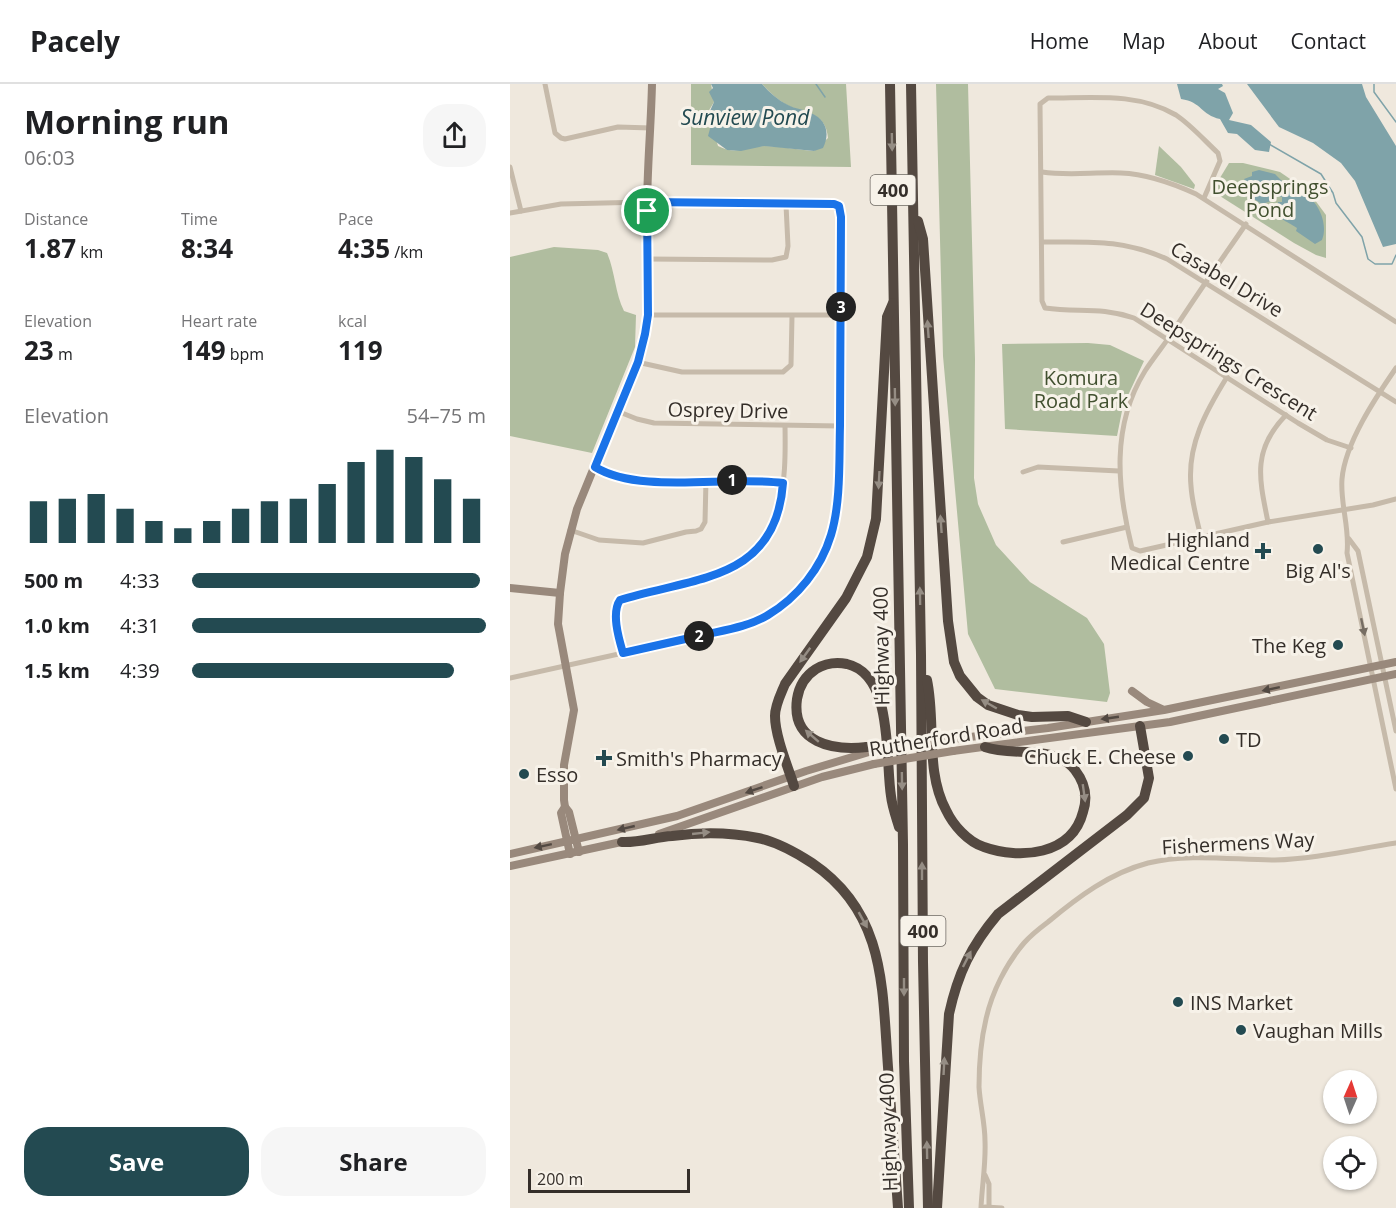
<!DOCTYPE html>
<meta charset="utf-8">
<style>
:root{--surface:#fff;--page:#f6f6f6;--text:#202124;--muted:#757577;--line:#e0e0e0;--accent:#234a51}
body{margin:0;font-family:"Open Sans",sans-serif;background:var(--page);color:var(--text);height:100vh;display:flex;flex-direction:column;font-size:22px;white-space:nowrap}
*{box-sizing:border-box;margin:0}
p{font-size:20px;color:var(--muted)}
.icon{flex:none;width:33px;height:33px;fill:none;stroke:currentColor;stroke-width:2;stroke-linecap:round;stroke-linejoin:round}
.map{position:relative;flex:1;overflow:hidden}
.drawer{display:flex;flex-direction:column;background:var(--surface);width:510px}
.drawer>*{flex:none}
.needle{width:39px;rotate:3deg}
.controls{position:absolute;left:813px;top:986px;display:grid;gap:12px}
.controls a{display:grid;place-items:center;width:54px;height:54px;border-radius:50%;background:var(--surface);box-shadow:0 2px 4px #0004;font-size:30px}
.scale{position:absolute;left:18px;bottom:15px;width:162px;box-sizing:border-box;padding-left:6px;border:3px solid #342e29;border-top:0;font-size:16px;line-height:21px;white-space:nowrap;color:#342e29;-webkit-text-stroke:4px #f7f2e9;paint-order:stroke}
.pin{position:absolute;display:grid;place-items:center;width:51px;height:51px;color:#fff;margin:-26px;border:3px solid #fff;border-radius:50%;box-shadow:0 2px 6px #0007}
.km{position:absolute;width:30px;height:30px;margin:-15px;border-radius:50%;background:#222;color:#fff;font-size:16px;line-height:30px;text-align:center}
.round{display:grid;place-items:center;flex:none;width:63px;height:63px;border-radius:24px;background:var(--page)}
.overview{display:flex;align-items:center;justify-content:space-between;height:102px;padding:0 24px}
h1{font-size:33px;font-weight:700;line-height:45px}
.metrics{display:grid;grid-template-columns:repeat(3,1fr);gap:9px;height:102px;padding:6px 24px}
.metrics div{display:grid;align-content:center}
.metrics b{font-size:26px;font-weight:700}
.metrics small{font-size:16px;font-weight:400}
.metrics p{font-size:16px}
.chart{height:168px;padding:12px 24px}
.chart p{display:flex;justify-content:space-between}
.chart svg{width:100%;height:108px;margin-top:6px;stroke:var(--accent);stroke-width:6}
.button{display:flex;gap:12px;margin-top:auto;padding:12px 24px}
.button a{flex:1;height:69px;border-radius:24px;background:var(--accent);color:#fff;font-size:24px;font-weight:700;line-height:69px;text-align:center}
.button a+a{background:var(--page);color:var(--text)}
ul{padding:0 24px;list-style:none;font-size:20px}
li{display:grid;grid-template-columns:96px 72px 1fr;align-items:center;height:45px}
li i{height:15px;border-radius:8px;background:var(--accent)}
header{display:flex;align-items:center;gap:36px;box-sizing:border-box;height:84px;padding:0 30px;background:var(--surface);border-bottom:2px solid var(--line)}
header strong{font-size:28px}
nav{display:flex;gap:33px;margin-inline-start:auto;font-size:21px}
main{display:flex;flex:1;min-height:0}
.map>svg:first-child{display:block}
.green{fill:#b0bd9f}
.water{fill:#7fa3a9}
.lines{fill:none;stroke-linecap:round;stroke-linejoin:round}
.stream{stroke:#7fa3a9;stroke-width:1.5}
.street{stroke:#c6baaa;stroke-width:5}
.secondary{stroke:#99897c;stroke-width:8}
.highway{stroke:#544941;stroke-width:10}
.secondary-bridge{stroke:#99897c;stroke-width:8}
.highway-bridge{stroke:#544941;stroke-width:10}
.oneway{fill:#958d84}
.oneway2{fill:#766d63}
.oneway3{fill:#524942}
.route-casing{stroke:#fff;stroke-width:12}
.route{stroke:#1a73e8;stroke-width:8}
.poi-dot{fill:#234a51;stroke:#f7f2e9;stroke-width:2}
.labels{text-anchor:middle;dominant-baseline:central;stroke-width:6;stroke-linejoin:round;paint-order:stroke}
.shield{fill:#f7f2e9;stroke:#6e6963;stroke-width:1.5}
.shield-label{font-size:18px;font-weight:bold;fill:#342e29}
.park-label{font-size:20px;fill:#41502f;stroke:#f7f2e9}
.street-label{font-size:20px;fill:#342e29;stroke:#f7f2e9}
.poi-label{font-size:20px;fill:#342e29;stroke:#f7f2e9;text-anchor:start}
.water-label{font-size:21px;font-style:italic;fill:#234a51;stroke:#f7f2e9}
</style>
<header>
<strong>Pacely</strong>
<nav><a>Home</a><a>Map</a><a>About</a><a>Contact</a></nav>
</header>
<main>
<section class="drawer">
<div class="overview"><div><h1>Morning run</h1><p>06:03</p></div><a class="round"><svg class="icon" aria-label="share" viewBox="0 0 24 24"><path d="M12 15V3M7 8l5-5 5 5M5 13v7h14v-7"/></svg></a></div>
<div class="metrics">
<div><p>Distance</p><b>1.87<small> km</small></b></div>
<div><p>Time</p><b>8:34</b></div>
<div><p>Pace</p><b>4:35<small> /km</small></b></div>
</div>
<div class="metrics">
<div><p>Elevation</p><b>23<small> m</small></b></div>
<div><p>Heart rate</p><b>149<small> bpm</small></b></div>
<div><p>kcal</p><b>119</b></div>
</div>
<div class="chart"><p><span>Elevation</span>54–75 m</p>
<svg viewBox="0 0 160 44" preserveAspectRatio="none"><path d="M5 44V27M15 44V26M25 44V24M35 44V30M45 44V35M55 44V38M65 44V35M75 44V30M85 44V27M95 44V26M105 44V20M115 44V11M125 44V6M135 44V9M145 44V18M155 44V26"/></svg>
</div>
<ul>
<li><b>500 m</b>4:33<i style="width:98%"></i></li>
<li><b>1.0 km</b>4:31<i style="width:100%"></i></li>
<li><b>1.5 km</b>4:39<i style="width:89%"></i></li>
</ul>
<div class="button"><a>Save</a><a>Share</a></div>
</section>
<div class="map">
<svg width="886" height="1124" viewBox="0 0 886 1124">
<rect width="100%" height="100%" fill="#efe8dd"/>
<g class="green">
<path d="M181 0H201L204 18 198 28 208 62C227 72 236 62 255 62 271 62 288 66 304 67L318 54C316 29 297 30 279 22 269 17 260 9 252 0H336L341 83 181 81Z"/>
<path d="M426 0H458L465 275 464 394 468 420 486 461 520 498 577 534 594 560 600 609 597 618 485 605 458 550 433 272Z"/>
<path d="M649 62 671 83 685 101 684 105 645 91Z"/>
<path d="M719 79H733L770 88 799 108 816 131V174L806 171 784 159 702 107Z"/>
<path d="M44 163 88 166 97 169C105 187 105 209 114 227L126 231 125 263 82 369 0 352V173Z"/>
<path d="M578 259 600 261 634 277 613 322 607 352 495 345 492 260Z"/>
</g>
<g class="water">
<path d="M201 0H252C260 9 268 16 278 21 285 25 294 25 301 29 317 36 320 50 313 64L304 67 254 62 231 67 217 66 198 52 201 41 196 36 204 18 199 8 203 4Z"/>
<path d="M667 0H712L713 2 708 5 715 9 723 29 719 36 741 41 761 58 759 68 745 66 727 50 718 49 710 35C691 31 692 18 671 15Z"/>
<path d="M737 0H852L856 13 886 62V160L873 163 845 97 831 79 803 59 769 43Z"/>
<path d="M749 86 765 90 772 97V104L769 105V109H779L781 105C803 106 820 136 812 156L805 160 786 147 787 144C773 134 766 137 768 118H772V113L766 112 761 117 752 120 744 115 738 104 734 106 733 103 737 99 734 95 742 92V88Z"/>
</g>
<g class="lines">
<g class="stream">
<path d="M306 0 315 13"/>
<path d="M864 0V8L886 38"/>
<path d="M759 60 811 90 823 109 826 119 852 153 858 175 865 180H882L886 171"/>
</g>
<g class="street">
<path d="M35 0 45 49 51 54 55 55 108 43 141 44"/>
<path d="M0 83 11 127"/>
<path d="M532 88C558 92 584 88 611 89 637 90 662 99 686 110L886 238"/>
<path d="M694 114 710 77 708 69C695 57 681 41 666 31 627 8 582 14 538 14L530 20 532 217 535 224C568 229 589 222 624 234L788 339 817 356 841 364"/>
<path d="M0 129 51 120 137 118 324 120 329 122 331 133C331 202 331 270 330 339 329 385 333 437 310 478 292 511 261 533 226 544L0 594"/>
<path d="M736 140C712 175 687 210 664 246 655 260 644 273 635 287 601 342 607 404 622 464L630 467 758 438 863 421 886 415"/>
<path d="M533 158C580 158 612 155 657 175L886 318"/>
<path d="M138 175 262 176 276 173 278 162 276 121"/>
<path d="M138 231H331"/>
<path d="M127 278 172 288H273L281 281 282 232"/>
<path d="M886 284C866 313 835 359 832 395 830 420 840 444 837 469L886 705"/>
<path d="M107 327 127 335 144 339 330 342"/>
<path d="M85 383C113 400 148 397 180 397 211 396 242 395 273 399"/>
<path d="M513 388 528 383 609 387"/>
<path d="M758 438C749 394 742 366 776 331"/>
<path d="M60 446 89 456 133 459 176 448 186 447 191 445 195 438 196 396"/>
<path d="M691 453C687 436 682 419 681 402 677 361 696 327 717 293"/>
<path d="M839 455 848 467 886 647"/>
<path d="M553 458 617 443"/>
<path d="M113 569C109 555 101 529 110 516 144 506 180 502 213 489 275 466 276 397 275 342"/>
<path d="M475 1091 479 1100V1124"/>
<path d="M475 1123 492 1124"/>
<path d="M471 1124C472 1101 476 1080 475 1057 475 1039 470 1021 469 1003 469 981 471 956 476 935 482 908 496 880 514 859 521 851 530 844 538 838 568 813 600 789 638 779 679 769 724 776 765 776 805 775 846 765 886 759"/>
</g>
<g class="secondary">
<path d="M0 504 50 509"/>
<path d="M622 607 637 618 652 625"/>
<path d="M442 655 538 644 654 626 886 578"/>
<path d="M443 667 660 638 886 590"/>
<path d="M55 723 51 729 60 770"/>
<path d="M149 750 312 693 364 680"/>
<path d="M69 768 59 728 55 723 54 716V681L64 626 48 540 50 509 55 470 67 425 127 278C143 229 137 179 137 128 137 85 141 43 142 0"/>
<path d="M0 770 167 732 296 687 359 668"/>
<path d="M0 782 116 757"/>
</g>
<g class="highway">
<path d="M380 0 393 760 394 977 399 1124"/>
<path d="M401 0 411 571 413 878 418 1124"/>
<path d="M408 137 413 155 438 537 444 578 450 592 467 613 478 621 508 631 522 633 558 632 576 638"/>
<path d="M417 596C426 638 415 687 436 726 443 741 458 758 474 763 510 776 562 771 573 728 578 713 575 699 565 686 545 660 503 673 475 663"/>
<path d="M357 663C323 667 281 659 287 615 289 602 295 592 306 585 316 579 327 578 337 580 384 591 375 675 381 712 382 722 386 733 389 743"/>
<path d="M284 702C278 683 265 652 265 632 265 621 271 610 275 600L336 514 357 473 366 435 377 233 383 219"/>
<path d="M112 758C129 759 145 753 162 752 191 748 219 748 248 754 267 758 285 768 302 779 376 829 372 903 378 983 381 1030 385 1077 388 1124"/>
<path d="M427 1124 439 930C448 889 461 862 488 830L617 731 634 714 639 694 630 642"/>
</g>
<g class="secondary-bridge">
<path d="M381 662 442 655"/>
<path d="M364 680 443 667"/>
</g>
<path class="highway-bridge" d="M357 663 384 661"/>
</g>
<defs><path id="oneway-solid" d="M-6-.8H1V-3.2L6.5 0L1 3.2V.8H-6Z" transform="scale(1.5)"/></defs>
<g class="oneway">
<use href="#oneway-solid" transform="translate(382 58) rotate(89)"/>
<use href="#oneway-solid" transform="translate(418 245) rotate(-94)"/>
<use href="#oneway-solid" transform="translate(385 313) rotate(89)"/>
<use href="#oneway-solid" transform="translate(369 396) rotate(93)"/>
<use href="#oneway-solid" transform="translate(431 440) rotate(-94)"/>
<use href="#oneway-solid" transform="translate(410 512) rotate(-91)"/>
<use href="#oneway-solid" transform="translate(295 571) rotate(126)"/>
<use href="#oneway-solid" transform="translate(479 620) rotate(-150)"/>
<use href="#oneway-solid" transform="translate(302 652) rotate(-139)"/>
<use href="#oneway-solid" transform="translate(392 697) rotate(89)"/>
<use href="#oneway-solid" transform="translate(574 709) rotate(82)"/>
<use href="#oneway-solid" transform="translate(191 749) rotate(-6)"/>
<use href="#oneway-solid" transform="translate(412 787) rotate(-90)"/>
<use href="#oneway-solid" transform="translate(353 836) rotate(61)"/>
<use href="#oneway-solid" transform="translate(457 875) rotate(-63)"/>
<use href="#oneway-solid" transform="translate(394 903) rotate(90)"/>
<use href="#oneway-solid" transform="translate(434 982) rotate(-87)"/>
<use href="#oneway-solid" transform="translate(417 1066) rotate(-91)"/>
</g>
<use class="oneway2" href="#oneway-solid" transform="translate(853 543) rotate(78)"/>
<g class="oneway3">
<use href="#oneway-solid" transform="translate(761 605) rotate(168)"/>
<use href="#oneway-solid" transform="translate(600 634) rotate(172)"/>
<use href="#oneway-solid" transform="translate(244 706) rotate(161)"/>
<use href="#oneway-solid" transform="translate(116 744) rotate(167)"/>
<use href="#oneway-solid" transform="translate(33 762) rotate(168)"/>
</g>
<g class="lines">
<defs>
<path id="route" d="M137 118 324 120 329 122 331 133C331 203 330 273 330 342 329 376 331 418 321 451 311 484 288 513 258 531 238 543 215 546 193 551 167 557 140 563 113 569 109 555 101 529 110 516 183 493 266 498 273 399 218 391 131 411 85 383L128 278 135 250 138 231Z"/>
</defs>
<use href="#route" class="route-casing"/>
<use href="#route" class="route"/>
</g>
<g class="poi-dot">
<circle cx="808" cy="465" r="6"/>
<path d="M750 458h6v6h6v6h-6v6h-6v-6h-6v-6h6z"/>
<circle cx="828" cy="561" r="6"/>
<circle cx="714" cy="655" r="6"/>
<circle cx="678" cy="672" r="6"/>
<path d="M91 665h6v6h6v6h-6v6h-6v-6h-6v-6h6z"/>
<circle cx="14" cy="690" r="6"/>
<circle cx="668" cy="918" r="6"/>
<circle cx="731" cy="946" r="6"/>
</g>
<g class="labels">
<g class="shield">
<rect x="360.5" y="91" width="45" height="30" rx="4.5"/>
<rect x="390.5" y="832" width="45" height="30" rx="4.5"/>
</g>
<g class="shield-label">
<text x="383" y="106">400</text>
<text x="413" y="847">400</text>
</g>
<g class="park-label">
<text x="760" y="102">Deepsprings<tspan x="760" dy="23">Pond</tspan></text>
<text x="571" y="293">Komura<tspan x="571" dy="23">Road Park</tspan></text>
</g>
<g class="street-label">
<text transform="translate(717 195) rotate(31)">Casabel Drive</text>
<text transform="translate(719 277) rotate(32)">Deepsprings Crescent</text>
<text transform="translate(218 326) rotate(1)">Osprey Drive</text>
<text transform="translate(371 562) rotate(-91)">Highway 400</text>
<text transform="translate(436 653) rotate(-9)">Rutherford Road</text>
<text transform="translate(728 759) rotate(-3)">Fishermens Way</text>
<text transform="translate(378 1048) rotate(-92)">Highway 400</text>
</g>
<g class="poi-label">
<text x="740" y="455" text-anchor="end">Highland<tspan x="740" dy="23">Medical Centre</tspan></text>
<text x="808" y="486" text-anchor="middle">Big Al's</text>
<text x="816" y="561" text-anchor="end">The Keg</text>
<text x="726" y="655">TD</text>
<text x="666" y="672" text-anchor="end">Chuck E. Cheese</text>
<text x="106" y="674">Smith's Pharmacy</text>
<text x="26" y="690">Esso</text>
<text x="680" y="918">INS Market</text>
<text x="743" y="946">Vaughan Mills</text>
</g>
<g class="water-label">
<text x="235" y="33">Sunview Pond</text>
</g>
</g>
</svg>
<div class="controls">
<a><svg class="needle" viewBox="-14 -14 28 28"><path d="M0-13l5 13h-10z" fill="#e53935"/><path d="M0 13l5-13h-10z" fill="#757577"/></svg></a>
<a><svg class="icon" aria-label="locate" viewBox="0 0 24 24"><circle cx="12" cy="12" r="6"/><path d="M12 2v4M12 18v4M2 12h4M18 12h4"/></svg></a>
</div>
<div class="scale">200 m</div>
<div class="pin" style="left:137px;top:127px;background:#1e9e55"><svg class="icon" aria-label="arrive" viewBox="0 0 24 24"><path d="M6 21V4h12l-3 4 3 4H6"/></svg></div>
<b class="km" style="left:222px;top:396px">1</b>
<b class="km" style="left:189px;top:552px">2</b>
<b class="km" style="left:331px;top:223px">3</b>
</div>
</main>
